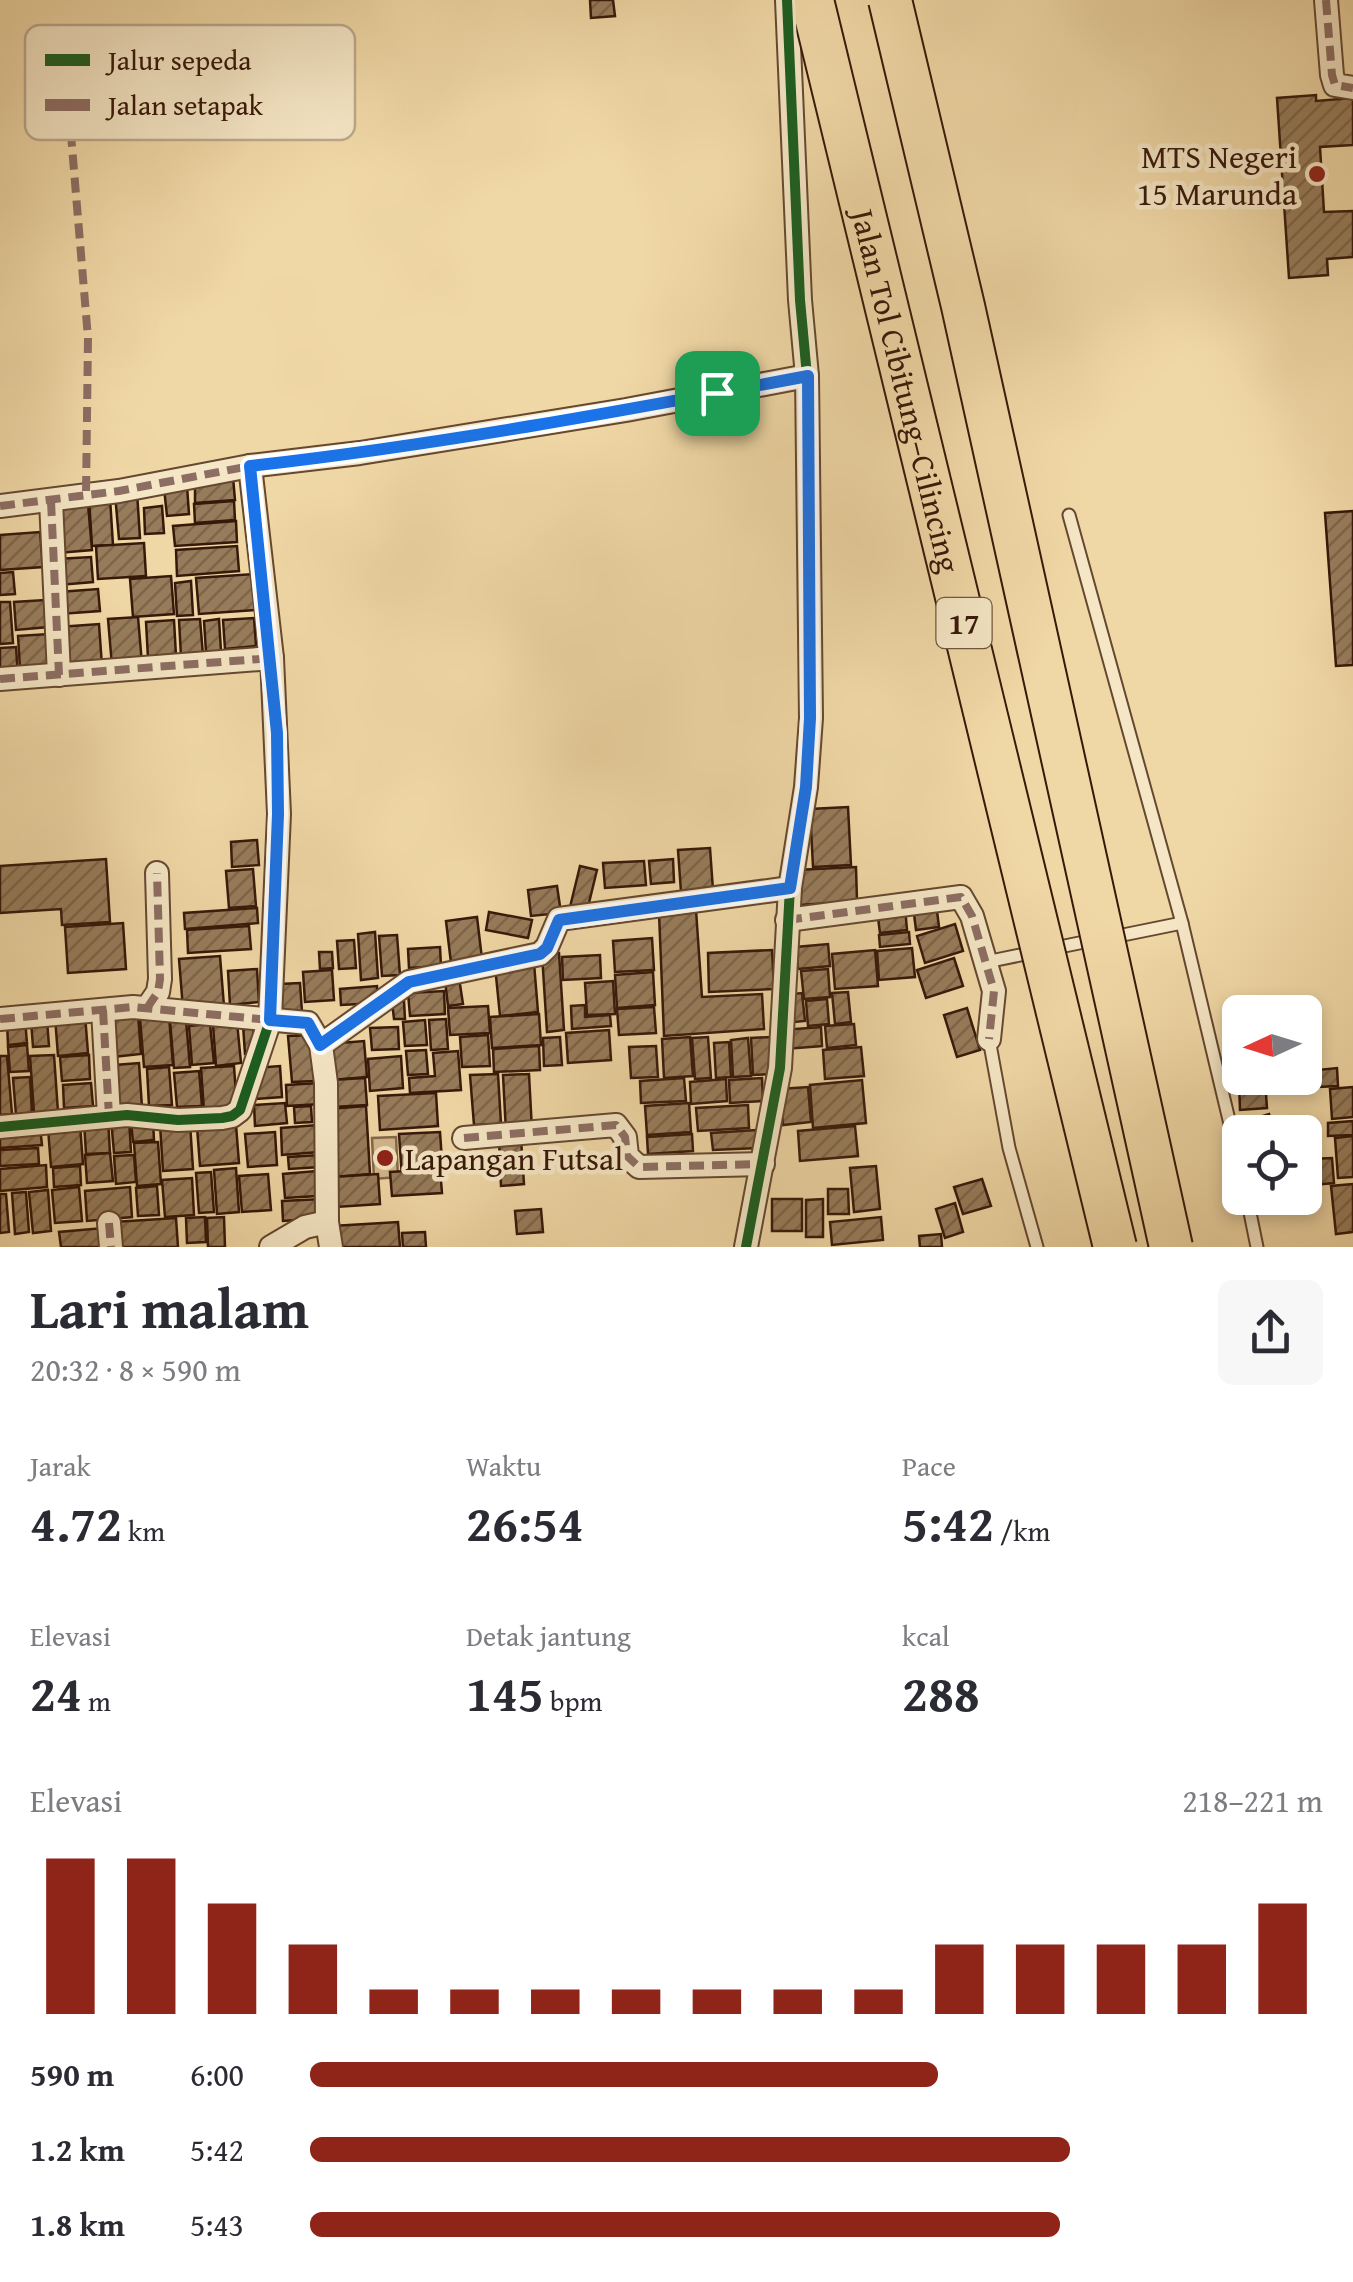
<!DOCTYPE html>
<html lang="id">
<meta charset="utf-8">
<style>
:root{--surface:#fff;--page:#f7f7f7;--text:#2b2b33;--muted:#7c7c81;--accent:#8f2418}
body{margin:0;font-family:"Gentium Book Plus",serif;background:var(--page);color:var(--text);height:100vh;display:flex;flex-direction:column;font-size:38px;white-space:nowrap}
*{box-sizing:border-box;margin:0}
p{font-size:32px;color:var(--muted)}
.icon{flex:none;width:55px;height:55px;fill:none;stroke:currentColor;stroke-width:2;stroke-linecap:round;stroke-linejoin:round}
.map{position:relative;height:1247px;overflow:hidden}
.side{display:flex;flex-direction:column;background:var(--surface);flex:1}
.side>*{flex:none}
.needle{width:65px;rotate:266deg}
.controls{position:absolute;left:1222px;top:995px;display:grid;gap:20px}
.controls a{display:grid;place-items:center;width:100px;height:100px;border-radius:15px;background:var(--surface);box-shadow:0 5px 15px #0003;font-size:50px}
.pin{position:absolute;display:grid;place-items:center;width:85px;height:85px;color:#fff;margin:-42px;border-radius:20px;box-shadow:0 5px 15px #0006}
.round{display:grid;place-items:center;flex:none;width:105px;height:105px;border-radius:15px;background:var(--page)}
.overview{display:flex;align-items:center;justify-content:space-between;height:170px;padding:0 30px}
h1{font-size:55px;font-weight:600;line-height:75px}
.metrics{display:grid;grid-template-columns:repeat(3,1fr);gap:15px;height:170px;padding:10px 30px}
.metrics div{display:grid;align-content:center}
.metrics b{font-size:50px;font-weight:600}
.metrics small{font-size:28px;font-weight:400}
.metrics p{font-size:28px}
.chart{height:280px;padding:20px 30px}
.chart p{display:flex;justify-content:space-between}
.chart svg{width:100%;height:180px;margin-top:10px;stroke:var(--accent);stroke-width:6}
ul{padding:0 30px;list-style:none;font-size:32px}
li{display:grid;grid-template-columns:160px 120px 1fr;align-items:center;height:75px}
li i{height:25px;border-radius:12px;background:var(--accent)}
.map>svg:first-child{display:block}
.pitch{fill:#d1b78b;stroke:#84684a;stroke-width:2.5}
.building{fill:url(#building-hatch);stroke:#371809;stroke-width:2.5}
.lines{fill:none;stroke-linecap:round;stroke-linejoin:round}
.service-casing{stroke:#654830;stroke-width:15}
.minor-casing{stroke:#654830;stroke-width:26}
.service{stroke:#f5e6c5;stroke-width:11}
.minor{stroke:#f5e6c5;stroke-width:22}
.motorway-bridge-casing{stroke:#371809;stroke-width:46;stroke-linecap:butt}
.motorway-bridge{stroke:#f0d8a6;stroke-width:42}
.quiet{stroke:#8d6e63;stroke-width:8;stroke-dasharray:15 8;stroke-linecap:butt}
.cycleway-casing{stroke:#f5e6c5;stroke-width:16}
.cycleway{stroke:#1b5e20;stroke-width:10}
.route-casing{stroke:#fff;stroke-width:20}
.route{stroke:#1a73e8;stroke-width:12}
.poi-dot{fill:#8f2418;stroke:#f5e6c5;stroke-width:4}
.labels{text-anchor:middle;dominant-baseline:central;stroke-width:9;stroke-linejoin:round;paint-order:stroke}
.shield{fill:#f5e6c5;stroke:#705641;stroke-width:2.5}
.shield-label{font-size:30px;font-weight:bold;fill:#371809}
.poi-label{font-size:32px;fill:#371809;stroke:#f5e6c5;text-anchor:end}
.street-label{font-size:32px;fill:#371809;stroke:#f5e6c5}
.key{fill:#f5e6c5;stroke:#bca88d;stroke-width:2.5}
.key-label{font-size:28px;fill:#371809}
</style>
<div class="map">
<svg width="1353" height="1247" viewBox="0 0 1353 1247">
<defs>
<pattern id="building-hatch" width="6" height="6" patternUnits="userSpaceOnUse" patternTransform="scale(2.5)"><rect width="6" height="6" fill="#977c5b"/><path d="M-1 1l2-2M0 6l6-6M5 7l2-2" fill="none" stroke="#7c6549"/></pattern>
</defs>
<rect width="100%" height="100%" fill="#f0d8a6"/>
<filter id="stains"><feTurbulence type="fractalNoise" baseFrequency=".002" numOctaves="4"/><feColorMatrix values="0 0 0 0 .2 0 0 0 0 .09 0 0 0 0 .02 0 0 0 .5 -.17"/></filter>
<radialGradient id="worn" r=".72"><stop offset=".6" stop-color="#630" stop-opacity="0"/><stop offset="1" stop-color="#630" stop-opacity=".3"/></radialGradient>
<path class="pitch" d="M396 1137 398 1177 374 1179 372 1138Z"/>
<g class="building">
<path d="M590 0H613L615 16 591 18Z"/>
<path d="M1316 95V101L1353 98V145L1320 147 1324 212 1353 211V257L1327 259 1328 275 1289 278 1277 98Z"/>
<path d="M233 477 235 500 195 503V482Z"/>
<path d="M187 486 189 514 167 516 164 488Z"/>
<path d="M137 492 140 538 119 539 115 494Z"/>
<path d="M110 498 113 545 92 546 89 499Z"/>
<path d="M234 501 235 520 195 523 194 504Z"/>
<path d="M88 504 92 550 58 553 54 506Z"/>
<path d="M162 506 164 533 145 534 144 508Z"/>
<path d="M1353 511V665L1336 666 1325 513Z"/>
<path d="M236 521 237 542 175 546 173 526Z"/>
<path d="M40 532 43 567 0 570V535Z"/>
<path d="M144 543 146 576 98 579 96 546Z"/>
<path d="M237 546 239 571 177 576 176 550Z"/>
<path d="M91 557 93 582 59 585 57 559Z"/>
<path d="M13 572 15 594 0 595V573Z"/>
<path d="M254 574 256 610 199 614 196 578Z"/>
<path d="M171 576 174 614 133 617 130 579Z"/>
<path d="M191 581 193 615 177 616 175 583Z"/>
<path d="M98 589 100 611 60 614 59 592Z"/>
<path d="M45 600 48 627 16 630 14 602Z"/>
<path d="M0 602H10L13 643 0 644Z"/>
<path d="M138 617 142 664 112 666 108 619Z"/>
<path d="M254 618 256 646 225 649 223 620Z"/>
<path d="M200 619 203 655 181 656 179 620Z"/>
<path d="M219 619 221 651 206 652 204 621Z"/>
<path d="M174 620 176 656 148 658 146 622Z"/>
<path d="M99 624 102 666 62 668 59 627Z"/>
<path d="M49 634 51 666 20 668 18 636Z"/>
<path d="M16 647 18 676 0 678V648Z"/>
<path d="M848 807 851 865 813 867 810 809Z"/>
<path d="M257 840 259 865 232 867 231 842Z"/>
<path d="M710 848 713 890 681 892 678 850Z"/>
<path d="M106 859 110 922 62 925 61 909 0 913V866Z"/>
<path d="M673 859 674 882 651 884 649 861Z"/>
<path d="M644 861 646 885 605 888 603 863Z"/>
<path d="M580 866 597 870 587 911 570 907Z"/>
<path d="M856 867 857 901 800 905 797 870Z"/>
<path d="M253 869 256 906 229 908 226 871Z"/>
<path d="M557 886 561 913 531 916 528 890Z"/>
<path d="M936 903 939 927 916 930 913 906Z"/>
<path d="M905 907 907 930 880 933 877 910Z"/>
<path d="M257 908 258 923 185 929 184 913Z"/>
<path d="M696 910 702 997 762 994 764 1029 664 1036 659 913Z"/>
<path d="M489 912 532 920 528 938 486 930Z"/>
<path d="M477 917 482 959 451 963 446 921Z"/>
<path d="M123 923 126 969 68 973 65 927Z"/>
<path d="M955 924 963 951 925 963 917 936Z"/>
<path d="M249 926 251 949 188 953 187 930Z"/>
<path d="M375 932 378 978 361 980 358 934Z"/>
<path d="M909 932 910 944 880 947 879 935Z"/>
<path d="M397 935 400 975 382 976 379 936Z"/>
<path d="M652 938 654 970 615 972 613 941Z"/>
<path d="M354 940 356 968 339 969 337 941Z"/>
<path d="M828 944 830 966 798 969 796 947Z"/>
<path d="M440 947 441 966 409 968 408 949Z"/>
<path d="M912 948 915 977 879 980 877 951Z"/>
<path d="M772 950 774 989 709 992 708 953Z"/>
<path d="M875 950 878 986 835 989 832 954Z"/>
<path d="M319 952H332L333 968 320 969Z"/>
<path d="M559 953 564 1030 547 1032 542 954Z"/>
<path d="M600 955 601 978 563 980 562 957Z"/>
<path d="M220 956 224 1006 183 1009 179 959Z"/>
<path d="M954 958 963 986 926 998 917 970Z"/>
<path d="M534 963 538 1012 500 1016 495 966Z"/>
<path d="M257 969 259 1002 230 1005 228 971Z"/>
<path d="M828 969 830 997 804 999 801 971Z"/>
<path d="M332 970 334 1000 305 1002 303 972Z"/>
<path d="M653 972 655 1005 617 1008 615 975Z"/>
<path d="M459 978 463 1004 448 1006 445 980Z"/>
<path d="M613 981 615 1014 587 1015 585 983Z"/>
<path d="M300 983 302 1012 282 1014 280 984Z"/>
<path d="M377 986 378 1003 341 1005 340 989Z"/>
<path d="M444 991 445 1014 410 1016 408 993Z"/>
<path d="M848 992 851 1022 835 1024 832 993Z"/>
<path d="M802 993 805 1021 785 1023 782 995Z"/>
<path d="M827 999 829 1024 808 1026 806 1001Z"/>
<path d="M404 1001 405 1019H394L392 1002Z"/>
<path d="M585 1005V1017L610 1015 611 1026 572 1029 571 1006Z"/>
<path d="M488 1006 490 1033 450 1035 448 1008Z"/>
<path d="M654 1007 656 1033 619 1035 617 1009Z"/>
<path d="M967 1008 980 1050 957 1057 944 1015Z"/>
<path d="M138 1014 141 1054 112 1057 109 1017Z"/>
<path d="M539 1014 541 1045 492 1048 490 1017Z"/>
<path d="M85 1015 88 1053 58 1056 55 1017Z"/>
<path d="M169 1016 173 1065 144 1067 140 1018Z"/>
<path d="M446 1019 448 1049 431 1050 429 1020Z"/>
<path d="M25 1020 27 1043 8 1045 7 1021Z"/>
<path d="M47 1020 49 1046 33 1047 31 1021Z"/>
<path d="M186 1020 190 1067 174 1068 170 1021Z"/>
<path d="M425 1020 427 1045 405 1046 403 1022Z"/>
<path d="M237 1022 241 1063 216 1066 213 1025Z"/>
<path d="M210 1024 214 1063 192 1065 189 1026Z"/>
<path d="M253 1024 255 1053 245 1054 243 1025Z"/>
<path d="M854 1024 856 1045 827 1048 825 1026Z"/>
<path d="M398 1027 399 1049 372 1050 370 1028Z"/>
<path d="M821 1027 822 1046 785 1049 783 1030Z"/>
<path d="M609 1030 611 1060 568 1063 566 1033Z"/>
<path d="M313 1035 316 1081 292 1082 288 1036Z"/>
<path d="M488 1035 490 1066 462 1067 460 1037Z"/>
<path d="M560 1037 562 1065 544 1066 543 1038Z"/>
<path d="M690 1037 693 1076 664 1078 662 1039Z"/>
<path d="M708 1037 711 1078 695 1079 692 1038Z"/>
<path d="M771 1037 773 1074 753 1075 751 1038Z"/>
<path d="M748 1038 751 1076 733 1077 731 1040Z"/>
<path d="M364 1041 367 1077 331 1080 328 1044Z"/>
<path d="M729 1042 731 1077 716 1078 714 1043Z"/>
<path d="M27 1045 29 1071 10 1072 8 1047Z"/>
<path d="M539 1046 540 1070 494 1072 493 1049Z"/>
<path d="M656 1046 658 1077 631 1078 629 1047Z"/>
<path d="M861 1047 864 1076 825 1079 823 1050Z"/>
<path d="M426 1050 428 1074 408 1075 406 1051Z"/>
<path d="M458 1051 461 1090 410 1093 409 1078 435 1076 433 1053Z"/>
<path d="M54 1055 58 1112 34 1113 30 1056Z"/>
<path d="M89 1055 90 1079 62 1081 60 1057Z"/>
<path d="M0 1056H7L12 1114 0 1115Z"/>
<path d="M401 1056 403 1088 370 1091 368 1059Z"/>
<path d="M139 1063 142 1107 118 1109 115 1065Z"/>
<path d="M234 1066 237 1109 204 1111 201 1068Z"/>
<path d="M280 1066 282 1097 256 1099 254 1068Z"/>
<path d="M169 1067 172 1105 149 1106 147 1069Z"/>
<path d="M1337 1068 1338 1086 1318 1087 1317 1070Z"/>
<path d="M199 1071 202 1106 177 1107 174 1073Z"/>
<path d="M498 1074 501 1124 474 1125 470 1075Z"/>
<path d="M529 1074 532 1130 506 1132 503 1075Z"/>
<path d="M30 1077 32 1113 16 1115 13 1078Z"/>
<path d="M365 1078 367 1105 333 1107 331 1080Z"/>
<path d="M684 1078 686 1101 641 1103 640 1081Z"/>
<path d="M762 1078 763 1101 730 1103 729 1080Z"/>
<path d="M726 1079 727 1101 691 1104 690 1082Z"/>
<path d="M862 1080 866 1123 813 1128 810 1085Z"/>
<path d="M1265 1081 1267 1108 1240 1110 1239 1082Z"/>
<path d="M91 1083 93 1106 64 1108 63 1085Z"/>
<path d="M319 1083 321 1104 287 1106 286 1085Z"/>
<path d="M808 1087 811 1122 783 1125 780 1089Z"/>
<path d="M1353 1087V1117L1332 1119 1330 1089Z"/>
<path d="M436 1093 438 1126 380 1130 378 1096Z"/>
<path d="M285 1103 287 1123 255 1126 254 1105Z"/>
<path d="M689 1103 691 1132 647 1135 645 1106Z"/>
<path d="M748 1105 749 1128 698 1131 696 1108Z"/>
<path d="M311 1106 312 1122 295 1123 294 1107Z"/>
<path d="M366 1106 370 1174 334 1177 329 1109Z"/>
<path d="M1269 1114 1275 1132H1246L1243 1122Z"/>
<path d="M129 1118 131 1152 114 1153 111 1119Z"/>
<path d="M108 1119 110 1153 86 1154 84 1121Z"/>
<path d="M153 1121 154 1140 133 1142 131 1122Z"/>
<path d="M1353 1121V1135L1328 1136V1123Z"/>
<path d="M190 1123 193 1169 163 1171 160 1125Z"/>
<path d="M80 1125 83 1164 51 1167 48 1128Z"/>
<path d="M236 1125 239 1163 200 1166 197 1127Z"/>
<path d="M317 1125 319 1152 282 1155 281 1128Z"/>
<path d="M855 1126 858 1156 800 1161 798 1131Z"/>
<path d="M40 1127 42 1145 0 1148V1130Z"/>
<path d="M756 1130 758 1148 713 1150 711 1133Z"/>
<path d="M275 1132 277 1165 248 1167 245 1134Z"/>
<path d="M440 1132 443 1175 402 1178 399 1134Z"/>
<path d="M692 1134 693 1151 648 1154 647 1137Z"/>
<path d="M1353 1136V1177L1338 1178 1335 1138Z"/>
<path d="M521 1139 524 1184 501 1186 499 1140Z"/>
<path d="M158 1142 161 1184 137 1186 134 1143Z"/>
<path d="M38 1148 39 1164 0 1166V1150Z"/>
<path d="M110 1153 113 1181 87 1183 85 1155Z"/>
<path d="M134 1155 136 1182 116 1184 114 1156Z"/>
<path d="M319 1155 320 1167 289 1169 288 1157Z"/>
<path d="M1332 1158 1334 1183 1313 1185 1311 1159Z"/>
<path d="M46 1165 47 1187 0 1191V1169Z"/>
<path d="M80 1166 81 1185 54 1187 53 1168Z"/>
<path d="M876 1166 880 1209 854 1212 850 1168Z"/>
<path d="M236 1168 239 1212 217 1214 214 1170Z"/>
<path d="M440 1169 442 1193 392 1196 390 1172Z"/>
<path d="M316 1171 317 1196 285 1198 283 1174Z"/>
<path d="M211 1172 214 1212 199 1213 196 1173Z"/>
<path d="M268 1174 271 1210 242 1212 239 1176Z"/>
<path d="M378 1174 380 1204 336 1207 334 1177Z"/>
<path d="M192 1178 194 1215 165 1217 162 1180Z"/>
<path d="M982 1179 991 1206 963 1214 954 1187Z"/>
<path d="M1353 1184V1232L1336 1234 1331 1186Z"/>
<path d="M157 1186 159 1215 138 1216 136 1188Z"/>
<path d="M79 1187 82 1221 55 1223 52 1190Z"/>
<path d="M130 1187 132 1217 87 1221 85 1191Z"/>
<path d="M828 1189H848L849 1214H828Z"/>
<path d="M48 1190 51 1231 33 1233 29 1192Z"/>
<path d="M26 1192 29 1232 15 1234 12 1193Z"/>
<path d="M0 1194H6L9 1232 0 1233Z"/>
<path d="M322 1199 324 1218 283 1221 282 1201Z"/>
<rect x="772" y="1199" width="30" height="32"/>
<path d="M823 1199V1237H806V1200Z"/>
<path d="M955 1203 963 1232 945 1238 936 1209Z"/>
<path d="M541 1209 543 1232 517 1234 515 1211Z"/>
<path d="M205 1217 206 1242 187 1243 186 1218Z"/>
<path d="M224 1217 225 1247H208L207 1218Z"/>
<path d="M881 1217 883 1240 832 1245 830 1222Z"/>
<path d="M176 1218 178 1247H115L114 1222Z"/>
<path d="M398 1222 400 1247H334L333 1226Z"/>
<path d="M103 1228 105 1247H61L59 1232Z"/>
<path d="M425 1232 426 1247H403L402 1233Z"/>
<path d="M941 1234 942 1247H920L919 1236Z"/>
</g>
<g class="lines">
<defs>
<g id="service">
<path d="M1069 515 1182 923 1240 1166"/>
<path d="M1113 937 1182 923"/>
<path d="M986 962 1094 940"/>
<path d="M989 1039 1009 1148 1037 1247"/>
<path d="M1247 1198 1257 1247"/>
</g>
<g id="minor">
<path d="M1326 0 1332 75 1335 85 1353 88"/>
<path d="M51 501 59 675"/>
<path d="M0 506 119 491 250 466 360 453 626 410 807 376"/>
<path d="M0 679 272 658"/>
<path d="M787 920 961 897 972 916 994 991 989 1039"/>
<path d="M147 1008 158 992 160 979 157 873"/>
<path d="M103 1010 109 1116"/>
<path d="M0 1019 133 1007 308 1023 321 1045 326 1083 327 1222"/>
<path d="M321 1045 409 982 540 954 547 947 559 919 790 888"/>
<path d="M0 1127 127 1115 178 1120 222 1118 232 1116 240 1110 270 1020 279 814 272 658 250 466"/>
<path d="M464 1138 616 1125 625 1137 627 1156 639 1167 763 1164"/>
<path d="M109 1223 111 1247"/>
<path d="M271 1247 305 1227 327 1222 331 1247"/>
<path d="M746 1247 780 1068 790 888 806 787 811 718 807 376 800 300 787 0"/>
</g>
</defs>
<use href="#service" class="service-casing"/>
<use href="#minor" class="minor-casing"/>
<use href="#service" class="service"/>
<use href="#minor" class="minor"/>
<defs>
<g id="motorway-bridge">
<path id="s1" d="M812 0 1115 1247"/>
<path d="M890 0 963 306 1171 1247"/>
</g>
</defs>
<use href="#motorway-bridge" class="motorway-bridge-casing"/>
<use href="#motorway-bridge" class="motorway-bridge"/>
<g class="quiet">
<path d="M1326 0 1332 75 1335 85 1353 88"/>
<path d="M65 63 88 338 86 495"/>
<path d="M51 501 59 675"/>
<path d="M0 506 119 491 250 466 360 453 626 410 807 376"/>
<path d="M0 679 272 658"/>
<path d="M787 920 961 897 972 916 994 991 989 1039"/>
<path d="M147 1008 158 992 160 979 157 873"/>
<path d="M103 1010 109 1116"/>
<path d="M0 1019 133 1007 270 1020"/>
<path d="M321 1045 409 982 540 954 547 947 559 919 790 888"/>
<path d="M464 1138 616 1125 625 1137 627 1156 639 1167 763 1164"/>
<path d="M109 1223 111 1247"/>
</g>
<defs>
<g id="cycleway">
<path d="M0 1127 127 1115 178 1120 222 1118 232 1116 240 1110 270 1020 279 814 272 658 250 466"/>
<path d="M746 1247 780 1068 790 888 806 787 811 718 807 376 800 300 787 0"/>
</g>
</defs>
<use href="#cycleway" class="cycleway-casing"/>
<use href="#cycleway" class="cycleway"/>
</g>
<g class="lines">
<defs>
<path id="route" d="M808 376 810 718 806 787 790 888 559 920 547 948 540 954 409 982 320 1045 308 1023 270 1020 278 814 277 733 250 466C437 445 622 411 808 376Z"/>
</defs>
<use href="#route" class="route-casing"/>
<use href="#route" class="route"/>
</g>
<g class="poi-dot">
<circle cx="1317" cy="174" r="10"/>
<circle cx="385" cy="1158" r="10"/>
</g>
<g class="labels">
<rect class="shield" x="936.5" y="598" width="55" height="50" rx="8"/>
<g class="shield-label">
<text x="964" y="623">17</text>
</g>
<g class="poi-label">
<text x="1297" y="156">MTS Negeri<tspan x="1297" dy="37">15 Marunda</tspan></text>
<text x="405" y="1158" text-anchor="start">Lapangan Futsal</text>
</g>
<g class="street-label">
<text stroke="none"><textPath href="#s1" startOffset="402">Jalan Tol Cibitung–Cilincing</textPath></text>
</g>
</g>
<rect x="25" y="25" width="330" height="115" rx="15" class="key"/>
<rect x="45" y="54" width="45" height="12" fill="#1b5e20"/>
<rect x="45" y="99" width="45" height="12" fill="#8d6e63"/>
<g class="key-label">
<text x="108" y="70">Jalur sepeda</text>
<text x="108" y="115">Jalan setapak</text>
</g>
<rect width="100%" height="100%" filter="url(#stains)"/>
<rect width="100%" height="100%" fill="url(#worn)"/>
</svg>
<div class="controls">
<a><svg class="needle" viewBox="-14 -14 28 28"><path d="M0-13l5 13h-10z" fill="#e53935"/><path d="M0 13l5-13h-10z" fill="#7c7c81"/></svg></a>
<a><svg class="icon" aria-label="locate" viewBox="0 0 24 24"><circle cx="12" cy="12" r="6"/><path d="M12 2v4M12 18v4M2 12h4M18 12h4"/></svg></a>
</div>
<div class="pin" style="left:717px;top:393px;background:#1e9e55"><svg class="icon" aria-label="arrive" viewBox="0 0 24 24"><path d="M6 21V4h12l-3 4 3 4H6"/></svg></div>
</div>
<section class="side">
<div class="overview"><div><h1>Lari malam</h1><p>20:32 · 8 × 590 m</p></div><a class="round"><svg class="icon" aria-label="share" viewBox="0 0 24 24"><path d="M12 15V3M7 8l5-5 5 5M5 13v7h14v-7"/></svg></a></div>
<div class="metrics">
<div><p>Jarak</p><b>4.72<small> km</small></b></div>
<div><p>Waktu</p><b>26:54</b></div>
<div><p>Pace</p><b>5:42<small> /km</small></b></div>
</div>
<div class="metrics">
<div><p>Elevasi</p><b>24<small> m</small></b></div>
<div><p>Detak jantung</p><b>145<small> bpm</small></b></div>
<div><p>kcal</p><b>288</b></div>
</div>
<div class="chart"><p><span>Elevasi</span>218–221 m</p>
<svg viewBox="0 0 160 44" preserveAspectRatio="none"><path d="M5 44V6M15 44V6M25 44V17M35 44V27M45 44V38M55 44V38M65 44V38M75 44V38M85 44V38M95 44V38M105 44V38M115 44V27M125 44V27M135 44V27M145 44V27M155 44V17"/></svg>
</div>
<ul>
<li><b>590 m</b>6:00<i style="width:62%"></i></li>
<li><b>1.2 km</b>5:42<i style="width:75%"></i></li>
<li><b>1.8 km</b>5:43<i style="width:74%"></i></li>
</ul>
</section>
